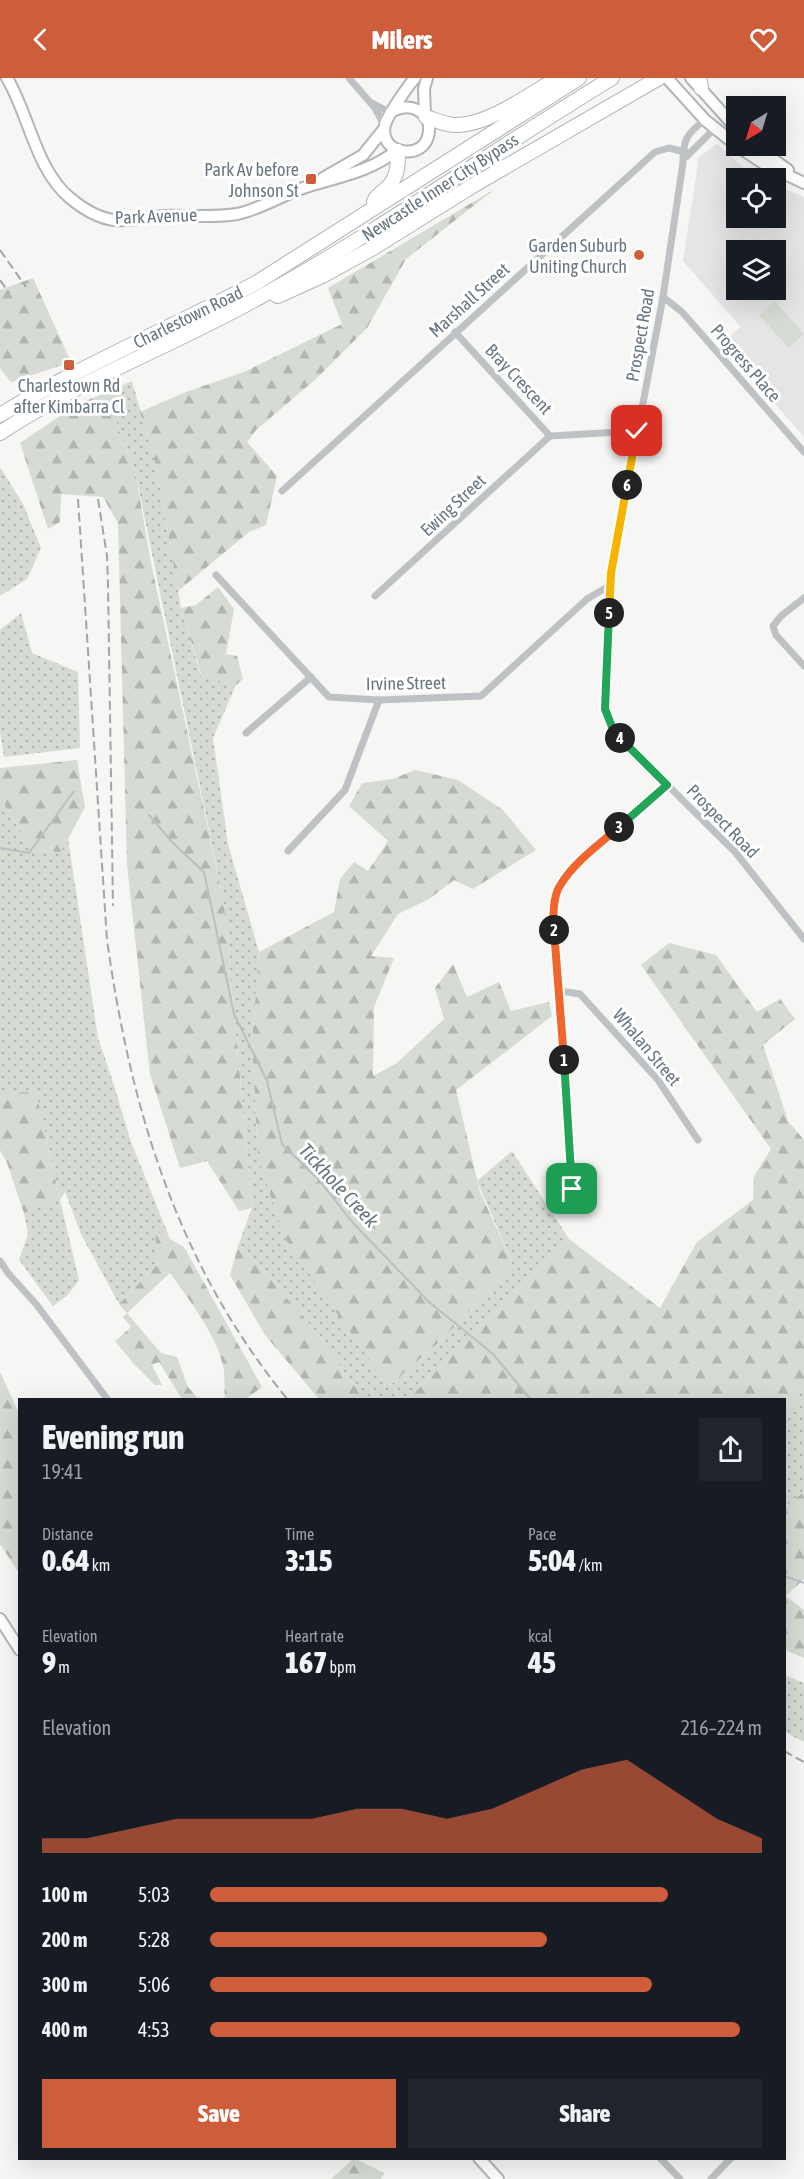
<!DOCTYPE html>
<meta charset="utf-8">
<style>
:root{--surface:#171b24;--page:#20242c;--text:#f1f3f6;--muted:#9ea1a6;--accent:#ce5d3c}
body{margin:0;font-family:"Asap Condensed",sans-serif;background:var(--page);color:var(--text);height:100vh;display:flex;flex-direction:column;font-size:22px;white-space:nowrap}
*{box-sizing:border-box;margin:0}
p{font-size:20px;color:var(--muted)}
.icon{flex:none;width:33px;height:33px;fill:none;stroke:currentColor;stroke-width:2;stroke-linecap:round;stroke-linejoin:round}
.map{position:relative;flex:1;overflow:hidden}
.panel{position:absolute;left:18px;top:1320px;width:768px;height:762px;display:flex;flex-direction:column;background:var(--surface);border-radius:0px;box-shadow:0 6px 24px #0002}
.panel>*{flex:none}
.needle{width:39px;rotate:218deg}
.tools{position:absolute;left:726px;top:18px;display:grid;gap:12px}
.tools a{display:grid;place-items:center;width:60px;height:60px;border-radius:0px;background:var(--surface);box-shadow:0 6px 24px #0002;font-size:30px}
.pin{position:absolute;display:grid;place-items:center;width:51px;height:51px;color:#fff;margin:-26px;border-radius:12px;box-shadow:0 3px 9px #0006}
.km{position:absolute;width:30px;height:30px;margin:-15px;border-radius:50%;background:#222;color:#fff;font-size:16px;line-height:30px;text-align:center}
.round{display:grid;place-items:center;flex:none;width:63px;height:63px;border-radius:0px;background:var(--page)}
.headline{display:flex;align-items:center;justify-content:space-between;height:102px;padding:0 24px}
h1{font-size:33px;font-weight:800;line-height:45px}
.figures{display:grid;grid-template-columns:repeat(3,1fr);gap:9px;height:102px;padding:6px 24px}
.figures div{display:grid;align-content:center}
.figures b{font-size:30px;font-weight:800}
.figures small{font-size:16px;font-weight:400}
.figures p{font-size:16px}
.chart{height:168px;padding:12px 24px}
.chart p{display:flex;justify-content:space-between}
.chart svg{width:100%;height:108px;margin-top:6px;fill:var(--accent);opacity:.7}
.cta{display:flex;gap:12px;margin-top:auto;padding:12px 24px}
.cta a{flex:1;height:69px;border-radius:0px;background:var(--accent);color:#fff;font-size:24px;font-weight:800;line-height:69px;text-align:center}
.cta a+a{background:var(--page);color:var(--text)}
ul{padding:0 24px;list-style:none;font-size:20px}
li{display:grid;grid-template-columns:96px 72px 1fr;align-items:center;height:45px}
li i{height:15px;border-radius:8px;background:var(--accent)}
header{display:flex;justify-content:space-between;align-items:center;height:78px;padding:0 24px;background:var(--accent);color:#fff;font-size:27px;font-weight:800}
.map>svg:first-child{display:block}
.built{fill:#e4e5e4;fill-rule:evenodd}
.grass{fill:url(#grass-dots)}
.forest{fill:url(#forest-firs)}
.pitch{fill:#d6dbd3}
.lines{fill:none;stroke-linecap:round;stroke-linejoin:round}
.stream{stroke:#b7c1c4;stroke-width:2}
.secondary-casing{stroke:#b1b6b9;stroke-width:14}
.primary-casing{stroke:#b2b6b9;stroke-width:14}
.highway-casing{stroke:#b2b5b8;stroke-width:16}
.street{stroke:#bec2c5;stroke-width:7}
.secondary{stroke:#fff;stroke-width:10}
.primary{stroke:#fff;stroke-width:10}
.highway{stroke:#fff;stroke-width:14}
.rail{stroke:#a0a6aa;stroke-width:2;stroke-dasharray:9 4.5;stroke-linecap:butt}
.split-1-casing{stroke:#fff;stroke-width:12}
.split-2-casing{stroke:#fff;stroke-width:12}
.split-3-casing{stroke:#fff;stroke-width:12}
.split-4-casing{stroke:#fff;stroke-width:12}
.split-5-casing{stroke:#fff;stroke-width:12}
.split-6-casing{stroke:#fff;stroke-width:12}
.split-7-casing{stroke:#fff;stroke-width:12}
.split-1{stroke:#22a559;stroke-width:8}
.split-2{stroke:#f0652b;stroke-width:8}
.split-3{stroke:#f0652b;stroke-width:8}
.split-4{stroke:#22a559;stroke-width:8}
.split-5{stroke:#22a559;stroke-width:8}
.split-6{stroke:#f5b400;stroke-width:8}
.split-7{stroke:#f5b400;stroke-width:8}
.poi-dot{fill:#ce5d3c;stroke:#fff;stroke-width:2}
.labels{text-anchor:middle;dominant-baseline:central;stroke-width:6;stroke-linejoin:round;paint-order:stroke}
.poi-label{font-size:18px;fill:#697781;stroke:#fff;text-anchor:end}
.street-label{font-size:18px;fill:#697781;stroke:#fff}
.water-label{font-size:20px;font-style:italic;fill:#65777d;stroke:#fff}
</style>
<header><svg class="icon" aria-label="back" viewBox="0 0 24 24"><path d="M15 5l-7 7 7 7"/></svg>Milers<svg class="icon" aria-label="heart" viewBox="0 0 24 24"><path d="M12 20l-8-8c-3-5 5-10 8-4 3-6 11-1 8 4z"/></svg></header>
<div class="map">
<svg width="804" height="2101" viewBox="0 0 804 2101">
<defs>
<pattern id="grass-dots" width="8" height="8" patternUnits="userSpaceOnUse" patternTransform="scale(1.5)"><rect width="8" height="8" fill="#d6dbd3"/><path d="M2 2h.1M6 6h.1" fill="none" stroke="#b2b6b1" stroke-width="1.8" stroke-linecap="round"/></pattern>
<pattern id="forest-firs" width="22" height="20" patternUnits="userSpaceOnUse" patternTransform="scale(1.5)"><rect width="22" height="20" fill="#d6dbd3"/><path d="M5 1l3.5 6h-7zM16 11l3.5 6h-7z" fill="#b2b6b1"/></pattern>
</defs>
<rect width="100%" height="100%" fill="#f6f6f4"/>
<path class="built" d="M717 66 753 98 759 100H736V140H776V107L804 119V359L722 265 741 249 683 183 699 79ZM736 172H776V212H736Z"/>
<g class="grass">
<path d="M132 303 156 388 181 530 201 598 236 607 213 660 228 766 259 874 252 964 258 1079 388 1309 439 1264 508 1194 512 1183 477 1103 512 1073 569 1161 408 1321H364L310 1247 239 1165 252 1130 224 825 135 393 105 315Z"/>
<path d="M0 389 23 426 41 470 27 501 0 518Z"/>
<path d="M21 535 32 575 78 594 80 670 4 679 0 654V552Z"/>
<path d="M0 719 13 742 36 773 60 774 68 760 98 960 113 1004 131 1064 170 1161 156 1153 158 1186 119 1226 81 1156 65 1114 60 1122 79 1202 67 1218 53 1228 19 1182 28 1156 24 1135 60 1121 36 1015H0Z"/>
<path d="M804 1307V1414L785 1429 784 1347Z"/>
<path d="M784 1597 804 1605V1664L785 1654Z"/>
</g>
<g class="forest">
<path d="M495 111 406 181 367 250 317 300 256 352 247 364 277 398 266 447 249 454 178 513 156 388 140 334 186 314 244 294 342 246 328 210Z"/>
<path d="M33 200 71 284 11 304 0 290V212Z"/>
<path d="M105 315 135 393 151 485 224 825 252 1130 239 1133 207 1083 180 1090 150 996 127 787 118 445 103 419 61 416 60 444 48 451 20 365 78 326Z"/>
<path d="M218 509 234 531 226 576 237 578 243 601 236 607 202 599 181 530 196 527Z"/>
<path d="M77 682 85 729 61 774 36 773 13 742 0 719V690Z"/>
<path d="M415 692 458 702 503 732 536 772 473 811 454 802 429 821 398 836 371 878 394 880 374 929 373 998 397 985 444 941 435 910 453 886 467 919 499 904 511 933 549 924 552 938 456 1012 480 1114 512 1183 508 1194 439 1264 388 1309 284 1159 258 1079 252 964 259 874 334 834 340 801 354 784 368 793 388 763 349 728 362 705 393 701Z"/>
<path d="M669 865 716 877 757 934 780 921 795 941 763 967 788 1043 804 1062V1307L785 1347 784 1322 408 1321 569 1161 660 1230 697 1164 753 1122 754 1098 771 1071 641 887Z"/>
<path d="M36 1014 60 1122 24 1135 7 1085 0 1072V1015Z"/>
<path d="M155 1152 184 1169 262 1309 246 1321H225C224 1312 225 1302 224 1293 219 1259 189 1222 170 1195L127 1235 161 1275 177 1279 188 1309 198 1321H182L159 1284 152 1287 162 1307H155L133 1285 115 1263 131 1249 123 1239 127 1235 119 1226 158 1186Z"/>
<path d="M239 1165 310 1247 364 1321H319L265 1257 230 1197Z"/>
<path d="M0 1294 19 1335V1495L0 1466Z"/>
<path d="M804 1414V1501L787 1517 784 1515 785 1429Z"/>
<path d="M785 1517 804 1532V1580L785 1572Z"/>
<path d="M354 2080 384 2095 381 2101H331Z"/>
</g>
<path class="pitch" d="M775 223 804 256 789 270 759 237Z"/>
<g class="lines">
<g class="stream">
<path d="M149 737 172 764 204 794 234 936 267 1003 282 1066 319 1102 353 1145 429 1224 493 1276 531 1322"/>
<path d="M0 770 29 775 74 713"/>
<path d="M784 1498 804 1505"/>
</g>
<defs>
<g id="secondary">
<path d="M7 0C29 37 36 92 70 120 82 130 98 140 114 142 130 144 147 139 164 138 187 137 213 140 237 136 262 131 285 115 309 108 339 99 372 93 397 72"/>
<path d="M667 0 705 42 736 67"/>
<path d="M691 0 736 50"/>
<path d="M737 68 766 87 804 105"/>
<path d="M755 68 788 92"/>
<path d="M323 100 363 77 384 51"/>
<path d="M0 1541 20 1572"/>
<path d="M479 2080 498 2101"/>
</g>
<g id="primary">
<path d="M393 33C409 24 431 33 429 53 427 85 377 77 385 47 387 38 408 8 415 0"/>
<path d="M425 38 424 11 427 0"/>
</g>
<g id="highway">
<path d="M699 0 701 10"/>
<path d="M426 39C436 42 447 48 458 47 490 46 530 16 558 0"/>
<path d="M374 124C376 117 382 115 387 110 398 100 398 86 398 73"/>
<path d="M276 217 278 218 322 198 373 170 474 107 659 0"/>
<path d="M0 337C82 287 171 250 256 205L579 0"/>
<path d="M0 355C85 299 181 264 269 214 387 148 497 70 612 0"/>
</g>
</defs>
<use href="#secondary" class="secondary-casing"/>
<use href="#primary" class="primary-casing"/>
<use href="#highway" class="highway-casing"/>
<g class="street">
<path d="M349 0 375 30 384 47"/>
<path d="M372 25 391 35"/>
<path d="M705 42C686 56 683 62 683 85L663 219 611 495 605 631 614 654 736 775 804 861"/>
<path d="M687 78 715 50"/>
<path d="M663 219 682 234 697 251 804 374"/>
<path d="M455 254 550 358"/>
<path d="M550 358 637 353"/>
<path d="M282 413 655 74 669 70 689 75"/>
<path d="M216 497 329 619 379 622 481 618 587 521 609 508"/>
<path d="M375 518 550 358"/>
<path d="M804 520 781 538 773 548 776 557 804 588"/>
<path d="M246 655 311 599"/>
<path d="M288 773 345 712 379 622"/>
<path d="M560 913 580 916 658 1002 698 1062"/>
<path d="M572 1111 553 839 559 807 573 791 667 707"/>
<path d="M0 1183 8 1195 36 1226 108 1322"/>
<path d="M660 2080 680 2101"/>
<path d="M711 2101 731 2080"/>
</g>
<use href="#secondary" class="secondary"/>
<use href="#primary" class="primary"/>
<use href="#highway" class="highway"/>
<g class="rail">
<path d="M0 172 26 209"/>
<path d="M0 202 9 215"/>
<path d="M78 421 107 862C131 1032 177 1186 288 1322"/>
<path d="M98 421 107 478 108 506 113 828"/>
<path d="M784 1673 804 1684"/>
</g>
</g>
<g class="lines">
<defs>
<path id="split-1" d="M564 982 572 1111"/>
<path id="split-2" d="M554 852 564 982"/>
<path id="split-3" d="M554 852C553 839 553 817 561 806 575 783 600 766 619 749"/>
<path id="split-4" d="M619 749 667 707 620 660"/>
<path id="split-5" d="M609 535 605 631 614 654 620 660"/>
<path id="split-6" d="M609 535 611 495 627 407"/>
<path id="split-7" d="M627 407 637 353"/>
</defs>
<use href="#split-1" class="split-1-casing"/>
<use href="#split-2" class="split-2-casing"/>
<use href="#split-3" class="split-3-casing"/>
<use href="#split-4" class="split-4-casing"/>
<use href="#split-5" class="split-5-casing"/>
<use href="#split-6" class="split-6-casing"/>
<use href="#split-7" class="split-7-casing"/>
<use href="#split-1" class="split-1"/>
<use href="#split-2" class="split-2"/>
<use href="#split-3" class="split-3"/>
<use href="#split-4" class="split-4"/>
<use href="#split-5" class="split-5"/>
<use href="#split-6" class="split-6"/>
<use href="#split-7" class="split-7"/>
</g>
<g class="poi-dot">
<rect x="305" y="95" width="12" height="12" rx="3"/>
<circle cx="639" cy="177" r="6"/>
<rect x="63" y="281" width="12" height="12" rx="3"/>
</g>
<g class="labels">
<g class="poi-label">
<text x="299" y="91">Park Av before<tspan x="299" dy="21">Johnson St</tspan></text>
<text x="627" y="167">Garden Suburb<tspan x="627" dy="21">Uniting Church</tspan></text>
<text x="69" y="307" text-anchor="middle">Charlestown Rd<tspan x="69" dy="21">after Kimbarra Cl</tspan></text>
</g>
<g class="street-label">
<text transform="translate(440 109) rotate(-33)">Newcastle Inner City Bypass</text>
<text transform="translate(156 138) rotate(-2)">Park Avenue</text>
<text transform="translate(469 222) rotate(-42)">Marshall Street</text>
<text transform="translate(188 239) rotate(-26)">Charlestown Road</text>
<text transform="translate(640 257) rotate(-80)">Prospect Road</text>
<text transform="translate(746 285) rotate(49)">Progress Place</text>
<text transform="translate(519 301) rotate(47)">Bray Crescent</text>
<text transform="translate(453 427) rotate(-43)">Ewing Street</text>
<text transform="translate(406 605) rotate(-1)">Irvine Street</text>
<text transform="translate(723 743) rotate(46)">Prospect Road</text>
<text transform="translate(647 969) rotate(50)">Whalan Street</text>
</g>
<g class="water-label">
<text transform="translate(339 1107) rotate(47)">Tickhole Creek</text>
</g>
</g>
</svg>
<div class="tools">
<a><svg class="needle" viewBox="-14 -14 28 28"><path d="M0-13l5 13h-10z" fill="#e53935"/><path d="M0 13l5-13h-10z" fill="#9ea1a6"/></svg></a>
<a><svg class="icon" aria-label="locate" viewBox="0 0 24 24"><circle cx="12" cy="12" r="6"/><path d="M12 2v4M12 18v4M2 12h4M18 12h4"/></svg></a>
<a><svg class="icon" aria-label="layers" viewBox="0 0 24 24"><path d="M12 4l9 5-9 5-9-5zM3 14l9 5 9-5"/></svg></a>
</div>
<div class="pin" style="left:572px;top:1111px;background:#1e9e55"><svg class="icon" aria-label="arrive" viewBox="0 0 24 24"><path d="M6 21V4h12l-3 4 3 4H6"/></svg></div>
<div class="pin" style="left:637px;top:353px;background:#d93025"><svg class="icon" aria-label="check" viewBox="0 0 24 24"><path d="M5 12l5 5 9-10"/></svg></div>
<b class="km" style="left:564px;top:982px">1</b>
<b class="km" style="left:554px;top:852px">2</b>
<b class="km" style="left:619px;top:749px">3</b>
<b class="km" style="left:620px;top:660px">4</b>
<b class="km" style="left:609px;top:535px">5</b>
<b class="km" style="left:627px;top:407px">6</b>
<section class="panel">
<div class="headline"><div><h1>Evening run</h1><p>19:41</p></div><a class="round"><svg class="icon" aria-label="share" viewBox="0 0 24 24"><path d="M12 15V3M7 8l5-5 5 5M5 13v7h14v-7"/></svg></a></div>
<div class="figures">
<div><p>Distance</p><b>0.64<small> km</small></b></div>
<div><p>Time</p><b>3:15</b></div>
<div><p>Pace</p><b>5:04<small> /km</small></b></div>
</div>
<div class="figures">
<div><p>Elevation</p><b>9<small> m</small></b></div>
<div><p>Heart rate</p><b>167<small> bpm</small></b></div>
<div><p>kcal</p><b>45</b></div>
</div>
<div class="chart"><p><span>Elevation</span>216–224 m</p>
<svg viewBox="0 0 160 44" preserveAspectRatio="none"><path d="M0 44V38L10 38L20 34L30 30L40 30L50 30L60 30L70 26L80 26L90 30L100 26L110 18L120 10L130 6L140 18L150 30L160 38V44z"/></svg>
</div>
<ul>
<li><b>100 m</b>5:03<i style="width:83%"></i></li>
<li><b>200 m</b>5:28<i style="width:61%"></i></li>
<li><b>300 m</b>5:06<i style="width:80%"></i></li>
<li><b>400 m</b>4:53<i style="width:96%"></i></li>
</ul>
<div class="cta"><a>Save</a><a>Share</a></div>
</section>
</div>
